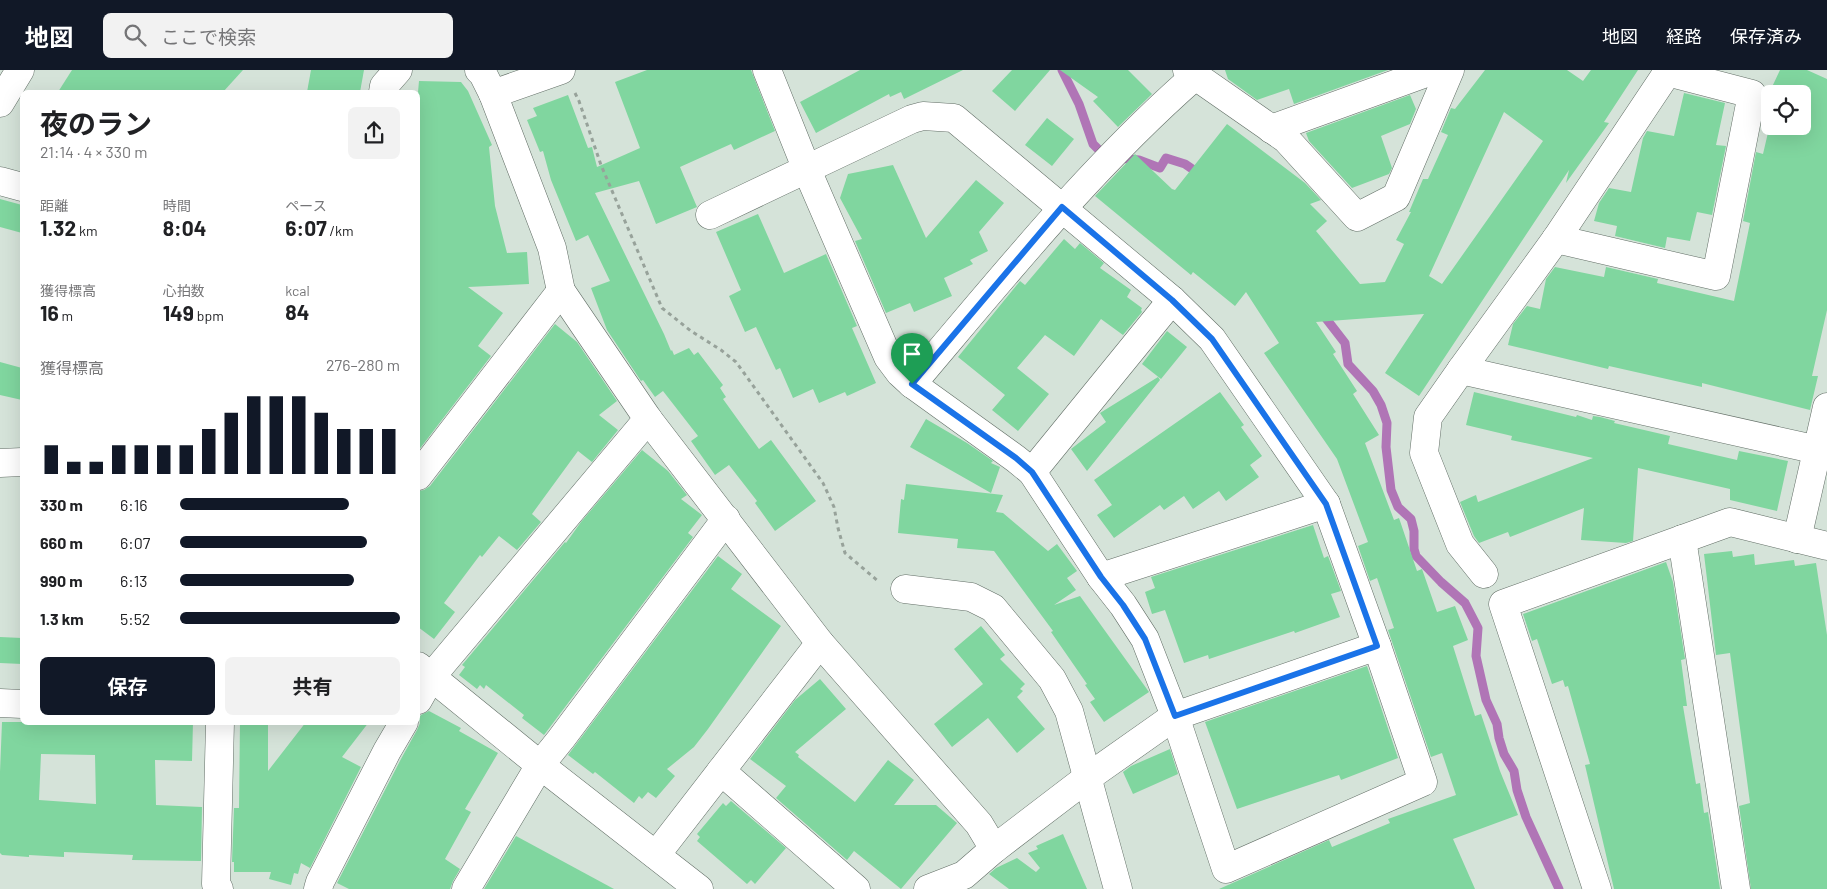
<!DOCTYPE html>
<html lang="ja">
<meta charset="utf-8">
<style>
:root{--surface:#fff;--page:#f2f2f2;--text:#202124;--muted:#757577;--accent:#111827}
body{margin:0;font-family:Barlow,"Noto Sans JP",sans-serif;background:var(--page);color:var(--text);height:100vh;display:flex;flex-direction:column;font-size:19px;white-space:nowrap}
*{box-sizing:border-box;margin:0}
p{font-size:16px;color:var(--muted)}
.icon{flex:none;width:28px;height:28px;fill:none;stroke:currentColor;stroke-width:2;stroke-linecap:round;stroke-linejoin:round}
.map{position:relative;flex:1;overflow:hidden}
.side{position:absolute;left:20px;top:20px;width:400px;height:635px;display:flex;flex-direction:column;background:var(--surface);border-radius:8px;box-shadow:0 5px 20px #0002}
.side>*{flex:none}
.fabs{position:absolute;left:1761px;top:15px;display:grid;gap:10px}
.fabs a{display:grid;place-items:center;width:50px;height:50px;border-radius:8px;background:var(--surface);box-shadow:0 5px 20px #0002;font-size:25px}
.pin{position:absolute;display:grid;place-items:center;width:42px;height:42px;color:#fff;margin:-51px -21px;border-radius:50% 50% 50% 0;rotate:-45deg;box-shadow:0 0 5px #0007}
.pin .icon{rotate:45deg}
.round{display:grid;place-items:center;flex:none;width:52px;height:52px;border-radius:8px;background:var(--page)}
.summary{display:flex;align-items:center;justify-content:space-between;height:85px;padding:0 20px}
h1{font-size:28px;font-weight:700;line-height:38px}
.stats{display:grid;grid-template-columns:repeat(3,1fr);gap:8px;height:85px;padding:5px 20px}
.stats div{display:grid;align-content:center}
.stats b{font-size:21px;font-weight:700}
.stats small{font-size:14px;font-weight:400}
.stats p{font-size:14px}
.chart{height:140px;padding:10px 20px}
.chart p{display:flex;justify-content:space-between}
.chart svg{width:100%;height:90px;margin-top:5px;stroke:var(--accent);stroke-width:6}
.action{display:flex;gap:10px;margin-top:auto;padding:10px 20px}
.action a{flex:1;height:58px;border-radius:8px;background:var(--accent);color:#fff;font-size:20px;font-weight:700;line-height:58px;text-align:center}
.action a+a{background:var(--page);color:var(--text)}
ul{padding:0 20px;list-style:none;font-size:16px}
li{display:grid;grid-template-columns:80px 60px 1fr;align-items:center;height:38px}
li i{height:12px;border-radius:6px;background:var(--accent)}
header{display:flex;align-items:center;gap:30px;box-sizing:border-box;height:70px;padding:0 25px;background:var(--accent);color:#fff}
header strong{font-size:24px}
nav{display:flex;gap:28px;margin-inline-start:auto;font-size:18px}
.search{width:350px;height:45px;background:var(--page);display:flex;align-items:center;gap:12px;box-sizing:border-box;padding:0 18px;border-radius:8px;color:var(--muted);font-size:19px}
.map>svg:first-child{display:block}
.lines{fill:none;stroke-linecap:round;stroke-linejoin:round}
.stream{stroke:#b075b6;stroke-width:9}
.building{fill:#80d69f;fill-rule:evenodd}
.minor-casing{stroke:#626e66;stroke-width:29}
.path{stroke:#97a29a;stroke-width:3;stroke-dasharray:4 4;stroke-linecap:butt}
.minor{stroke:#fff;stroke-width:28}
.route-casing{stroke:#fff;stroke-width:10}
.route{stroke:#1a73e8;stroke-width:6}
</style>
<header>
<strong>地図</strong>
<div class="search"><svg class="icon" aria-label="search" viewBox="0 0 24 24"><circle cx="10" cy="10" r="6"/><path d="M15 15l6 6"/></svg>ここで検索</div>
<nav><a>地図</a><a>経路</a><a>保存済み</a></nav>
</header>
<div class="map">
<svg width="1827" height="819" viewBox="0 0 1827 819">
<rect width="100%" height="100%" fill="#d5e3d9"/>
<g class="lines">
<g class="stream">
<path d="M1062 0 1079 34 1093 74 1106 87 1139 90 1160 98 1166 88 1185 94 1201 105"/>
<path d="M1321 242 1345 273 1348 294 1373 321 1381 335 1387 353 1386 377 1391 420 1398 437 1411 449 1414 461V479L1416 486 1441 512 1465 533 1478 558 1476 586 1486 630 1497 654 1499 668 1504 684 1514 701 1517 720 1526 747 1559 819"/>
</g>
</g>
<g class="building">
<path d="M72 0H243L223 22H58Z"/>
<path d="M311 0H364L360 22H307Z"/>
<path d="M647 0H751L775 61 734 80 731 74 680 97 697 137 656 154 639 111 595 123 664 264 671 281 672 280 674 285 689 278 694 285 698 282 723 315 720 318 726 327 723 329 759 379 771 370 816 431 775 461 755 433 757 431 729 395 715 405 691 371 698 366 663 321 655 327 643 310 641 311 607 260 591 218 610 211 588 165 576 171 551 110 543 81 540 82 527 50 537 46 533 38 568 25 588 78 592 77 597 97 640 78 615 12Z"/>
<path d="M860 0H963L904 29 901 22 890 27 889 24 816 63 800 32Z"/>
<path d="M1012 0H1050L1015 41 992 21Z"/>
<path d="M1060 0H1128L1152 24 1118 57 1093 31 1098 27Z"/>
<path d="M1225 0H1388L1294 34 1289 19 1257 30 1228 9Z"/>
<path d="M1485 0H1567L1583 11 1591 0H1638L1604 52 1609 53 1566 113 1569 100 1419 326 1385 303 1424 244 1316 252 1336 282 1333 284 1357 321 1353 324 1379 365 1365 373 1394 450 1399 448 1417 501 1422 499 1437 542 1455 536 1468 570 1453 576 1475 646 1481 644 1500 701 1518 745 1453 769 1475 819H1219L1329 770 1332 777 1390 753 1388 749 1456 725 1442 683 1431 687 1388 560 1394 558 1377 508 1370 511 1358 476 1368 472 1337 389 1264 283 1279 273 1246 222 1235 236 1193 202 1191 205 1095 126 1135 84 1172 119 1175 120 1227 54 1305 113 1321 130 1310 134 1327 151 1316 161 1360 214 1385 212 1404 174 1396 170 1411 142H1409L1423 109H1428L1448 65 1441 62 1451 38 1455 39ZM1504 42 1543 71 1442 214 1429 206Z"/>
<path d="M1780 0H1807L1827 9V240L1812 306H1818L1810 340 1702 313V317L1609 296 1608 299 1508 275 1513 254 1527 236 1540 239 1546 209 1555 197 1604 207 1606 197 1658 209 1657 213 1734 231 1750 153 1743 151 1756 82 1763 84 1770 54V56H1802V24H1778L1779 20 1772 17Z"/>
<path d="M419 11 461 12 468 21 492 75 489 77 495 136 507 183 527 182 529 214 468 217 503 243 478 276 491 286 418 381V22Z"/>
<path d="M1684 23 1725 33 1716 75 1726 76 1712 145 1697 142 1690 171 1667 167 1665 178 1615 166 1617 156 1594 151 1599 133 1609 118 1631 122 1643 68 1647 61 1674 66Z"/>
<path d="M1410 25 1416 39 1410 54 1381 66 1392 98 1389 104 1352 118 1309 71 1306 63Z"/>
<path d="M1047 48 1074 69 1052 96 1025 75Z"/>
<path d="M893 95 926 168 976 110 1004 133 979 162 988 181 970 190 973 194 944 208 952 226 914 242 910 233 886 243 855 171 862 169 840 128 848 104Z"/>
<path d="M0 129 22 135V163L0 157Z"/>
<path d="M758 144 784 203 826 184 857 256 852 258 876 313 847 326 845 322 819 333 813 319 793 328 780 298 776 300 756 257 745 262 729 226 741 220 716 162Z"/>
<path d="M1064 169 1075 179 1080 173 1104 193 1100 198 1131 220 1127 227 1142 238 1141 240 1142 242 1123 265 1101 249 1074 286 1045 265 1017 298 1049 324 1018 361 992 340 1005 325 958 287 1020 211 1025 215Z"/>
<path d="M555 254 577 272 617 331 599 345 618 360 592 392 578 381 532 444 541 452 517 480 499 466 482 487 480 485 444 533 455 542 434 569 418 557V421L424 420 430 416Z"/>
<path d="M1167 261 1187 277 1161 309 1142 294Z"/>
<path d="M0 292 22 298V330L0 325Z"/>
<path d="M1158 307 1160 310 1087 401 1071 379 1106 352 1100 343Z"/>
<path d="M1220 322 1244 355 1241 357 1262 386 1250 395 1259 407 1226 431 1219 421 1193 439 1184 426 1164 440 1160 435 1114 468 1097 445 1112 435 1094 410Z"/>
<path d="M1474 322 1576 347 1577 345 1592 350 1593 346 1600 347 1615 351 1614 353 1670 366 1668 374 1737 390 1739 381 1788 391 1777 441 1730 430V419L1638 398 1633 471 1626 473 1581 470 1584 438 1510 467 1508 462 1479 473 1474 466 1460 432 1476 425 1478 432 1593 388 1511 370 1512 366 1466 355Z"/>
<path d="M926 349 967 373 993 391 991 393 1000 397 991 423 910 377Z"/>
<path d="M642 380 668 401 687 425 681 429 702 445 688 463 693 467 544 665 522 648 524 645 486 615 484 619 480 615 477 619 459 605 465 597 462 595 565 472 566 473 581 452Z"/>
<path d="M906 414 1003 425 996 442 1003 443 1048 481 1057 474 1077 501 1067 508 1076 520 1054 535 1080 526 1149 622 1104 652 1090 632 1095 629 1085 615 1087 614 1051 562 1053 561 994 481 957 478 958 469 898 463 901 429 904 430Z"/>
<path d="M1313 455 1324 488 1328 486 1341 521 1331 524 1340 547 1295 563 1294 561 1209 589 1208 585 1184 593 1165 540 1152 544 1145 522 1155 518 1151 507Z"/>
<path d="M1732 481 1733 487 1754 484 1755 495 1794 490 1795 496 1816 493 1827 565V819H1751L1739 736 1750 733 1730 583 1716 585 1704 484Z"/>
<path d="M718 486 742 504 731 519 781 556 708 659 694 677 667 699 675 706 656 728 648 722 642 729 639 726 634 733 595 702 593 704 568 685Z"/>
<path d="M1666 492 1673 512 1685 589 1681 590 1687 636H1683L1696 714 1700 713 1704 743 1708 742 1720 819H1614L1585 695 1590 694 1568 616 1565 617 1563 610 1552 614 1537 569 1532 571 1523 544Z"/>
<path d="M981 556 1005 585 1000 589 1025 614 1020 619 1023 621 1017 627 1045 659 1017 683 988 648 952 677 934 654 983 614 954 579Z"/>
<path d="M0 567 22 568V594L0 593Z"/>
<path d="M1367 596 1398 688 1341 710 1339 705 1237 739 1205 652Z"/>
<path d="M820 609 846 639 795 682 799 685 798 687 855 732 888 690 914 710 894 735H936L957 753 901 819 854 781 847 790 776 728 786 716 750 689 795 630Z"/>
<path d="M429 641 461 658 459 661 498 683 465 739 471 742 445 789 460 799 453 811 450 819H349L337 813 401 689 417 660 420 653 419 648 421 645Z"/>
<path d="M2 652H193L192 691 155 690 156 735 202 737 201 791 132 790 133 785 64 782V787L29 785V787L2 785 0 783V702ZM41 684 95 685 96 734 39 730Z"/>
<path d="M240 652H268V701L306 652H369L342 687 361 697 310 798 301 793 298 804 294 803 291 815 269 809 271 802H234V792H232L234 738H239Z"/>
<path d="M1170 679 1178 704 1133 724 1123 702 1131 696Z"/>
<path d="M731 731 786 778 755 814 751 810 747 814 697 771 700 767 697 764 723 733 726 736Z"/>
<path d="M1063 764 1087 819H1009L989 804 996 798 1017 788 1036 802 1040 798 1028 783 1038 779 1036 776Z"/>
<path d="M516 766 614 819H484Z"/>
</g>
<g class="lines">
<defs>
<g id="minor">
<path d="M479 0 483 4 493 24 552 178 561 221 648 349 820 573 979 754 994 779 964 805 928 819"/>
<path d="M767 0 807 100 888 287 900 303 912 314 1016 389 1032 402 1101 507 1123 535 1145 569 1175 646 1226 799 1423 712 1377 576"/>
<path d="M1187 0 1286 69 1357 147 1396 127 1450 0"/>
<path d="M1669 0 1556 169 1461 300 1818 380"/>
<path d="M383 22 384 16 398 0"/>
<path d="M493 24 561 0"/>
<path d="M0 33 20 0"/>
<path d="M1271 59 1434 0"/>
<path d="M0 111 22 117"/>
<path d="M710 145 912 49 923 46 954 48 1172 230 1212 269 1326 434 1377 576 1175 646 1087 708 994 779"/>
<path d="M1556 169 1716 206 1752 24 1667 2"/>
<path d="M1461 300 1428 347 1424 383 1460 474 1484 504"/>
<path d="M912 314C1002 208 1090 98 1195 6"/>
<path d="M0 393 22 392"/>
<path d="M1032 402 1172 230"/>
<path d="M418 406 561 221"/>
<path d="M1682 469 1736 819"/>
<path d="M1797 469 1827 337"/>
<path d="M1101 507 1326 434"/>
<path d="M905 519 971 527 993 538 1052 609 1069 641 1118 819"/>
<path d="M418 596 540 695 699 819"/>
<path d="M418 630 431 607 648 349"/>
<path d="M0 633 22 634"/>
<path d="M721 701 856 819"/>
<path d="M656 785 820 573"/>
<path d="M219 819 216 814 220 652"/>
<path d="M318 819 320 812 387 681 404 652"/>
<path d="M466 819 540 695 561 669 726 449"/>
<path d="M1597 819 1503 534 1730 452 1827 476"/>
</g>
</defs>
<use href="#minor" class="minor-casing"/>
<path class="path" d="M575 23 579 31 601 95 662 238 691 261 721 280 736 292 744 303 823 413 834 437 838 458 845 483 878 511"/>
<use href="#minor" class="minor"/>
</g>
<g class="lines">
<defs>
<path id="route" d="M1062 137 1172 230 1212 269 1326 434 1377 576 1175 646 1145 569 1123 535 1101 507 1032 402 1016 388 912 314Z"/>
</defs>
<use href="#route" class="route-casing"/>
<use href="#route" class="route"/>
</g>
</svg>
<div class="fabs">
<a><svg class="icon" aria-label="locate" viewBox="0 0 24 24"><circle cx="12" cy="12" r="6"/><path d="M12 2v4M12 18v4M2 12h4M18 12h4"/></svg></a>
</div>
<div class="pin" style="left:912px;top:314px;background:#1e9e55"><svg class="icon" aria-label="arrive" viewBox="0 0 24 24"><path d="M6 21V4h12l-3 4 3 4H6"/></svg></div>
<section class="side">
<div class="summary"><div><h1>夜のラン</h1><p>21:14 · 4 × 330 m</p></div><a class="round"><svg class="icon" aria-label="share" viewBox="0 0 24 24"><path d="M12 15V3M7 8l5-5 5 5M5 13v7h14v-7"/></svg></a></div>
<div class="stats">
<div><p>距離</p><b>1.32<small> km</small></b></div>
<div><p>時間</p><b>8:04</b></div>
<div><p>ペース</p><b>6:07<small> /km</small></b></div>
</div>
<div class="stats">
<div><p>獲得標高</p><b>16<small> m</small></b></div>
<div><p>心拍数</p><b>149<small> bpm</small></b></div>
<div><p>kcal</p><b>84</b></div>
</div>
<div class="chart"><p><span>獲得標高</span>276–280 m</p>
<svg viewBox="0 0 160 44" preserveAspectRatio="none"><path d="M5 44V30M15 44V38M25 44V38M35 44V30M45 44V30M55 44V30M65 44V30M75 44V22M85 44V14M95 44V6M105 44V6M115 44V6M125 44V14M135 44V22M145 44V22M155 44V22"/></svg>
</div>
<ul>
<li><b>330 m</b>6:16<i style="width:77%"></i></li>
<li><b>660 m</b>6:07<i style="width:85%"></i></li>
<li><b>990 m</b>6:13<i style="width:79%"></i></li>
<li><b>1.3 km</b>5:52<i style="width:100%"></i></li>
</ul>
<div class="action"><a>保存</a><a>共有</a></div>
</section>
</div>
